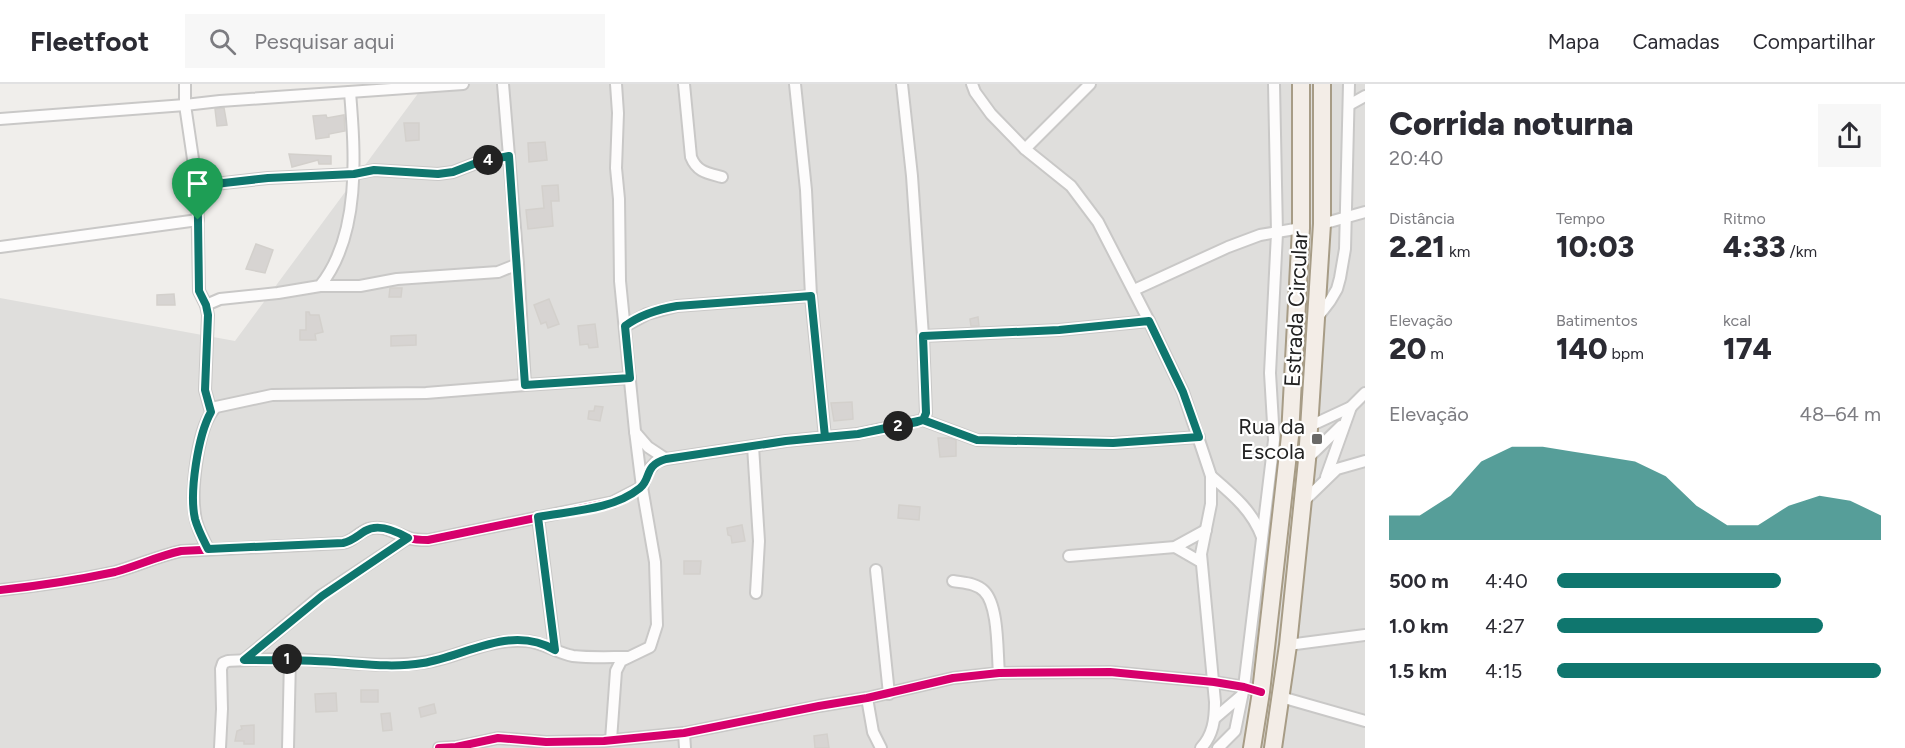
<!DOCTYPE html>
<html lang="pt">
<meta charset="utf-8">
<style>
:root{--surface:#fff;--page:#f7f7f7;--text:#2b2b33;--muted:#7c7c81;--line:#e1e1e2;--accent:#0f766e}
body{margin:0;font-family:Figtree,sans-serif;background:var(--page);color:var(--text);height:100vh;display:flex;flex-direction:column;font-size:22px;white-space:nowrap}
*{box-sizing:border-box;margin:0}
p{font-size:20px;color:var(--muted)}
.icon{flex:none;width:33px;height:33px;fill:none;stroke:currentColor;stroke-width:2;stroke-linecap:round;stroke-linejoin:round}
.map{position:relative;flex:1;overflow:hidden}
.sheet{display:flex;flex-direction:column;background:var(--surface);width:540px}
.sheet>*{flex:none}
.pin{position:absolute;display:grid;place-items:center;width:51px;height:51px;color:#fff;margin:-62px -26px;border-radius:50% 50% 50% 0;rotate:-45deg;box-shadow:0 0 6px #0007}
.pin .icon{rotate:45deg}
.km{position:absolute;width:30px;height:30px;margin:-15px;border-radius:50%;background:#222;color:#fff;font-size:16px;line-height:30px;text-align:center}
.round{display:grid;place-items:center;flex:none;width:63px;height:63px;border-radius:0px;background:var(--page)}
.overview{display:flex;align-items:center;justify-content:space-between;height:102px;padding:0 24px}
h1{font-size:33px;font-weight:800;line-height:45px}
.stats{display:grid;grid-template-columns:repeat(3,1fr);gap:9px;height:102px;padding:6px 24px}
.stats div{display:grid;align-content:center}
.stats b{font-size:30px;font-weight:800}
.stats small{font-size:16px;font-weight:400}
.stats p{font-size:16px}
.chart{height:168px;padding:12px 24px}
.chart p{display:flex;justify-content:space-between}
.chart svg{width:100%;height:108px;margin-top:6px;fill:var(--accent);opacity:.7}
ul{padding:0 24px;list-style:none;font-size:20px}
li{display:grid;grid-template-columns:96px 72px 1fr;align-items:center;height:45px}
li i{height:15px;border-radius:8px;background:var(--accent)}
header{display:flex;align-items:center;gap:36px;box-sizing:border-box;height:84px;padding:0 30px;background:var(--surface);border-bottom:2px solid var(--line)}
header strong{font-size:28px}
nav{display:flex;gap:33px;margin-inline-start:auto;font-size:21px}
.search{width:420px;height:54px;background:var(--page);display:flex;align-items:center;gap:15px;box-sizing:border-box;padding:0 21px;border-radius:0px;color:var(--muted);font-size:22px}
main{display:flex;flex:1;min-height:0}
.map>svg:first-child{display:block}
.residential{fill:#dfdedc}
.building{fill:#d7d4d2;stroke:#d3d0cc;stroke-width:1.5}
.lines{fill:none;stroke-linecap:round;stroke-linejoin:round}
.minor-casing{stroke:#c9c8c7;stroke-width:14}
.primary-casing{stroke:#a79c86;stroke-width:20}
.minor{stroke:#fdfcfc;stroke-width:10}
.primary{stroke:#f3ede7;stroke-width:16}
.cycleway-casing{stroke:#fff;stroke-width:11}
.cycleway{stroke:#d6006c;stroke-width:8}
.route-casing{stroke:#fff;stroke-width:12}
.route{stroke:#0f766e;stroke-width:8}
.poi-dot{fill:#6a6968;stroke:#fff;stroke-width:2}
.labels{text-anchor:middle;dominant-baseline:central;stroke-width:4.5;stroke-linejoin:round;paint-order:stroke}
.street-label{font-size:22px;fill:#222;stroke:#fff}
.poi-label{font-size:22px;fill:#222;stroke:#fff;text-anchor:end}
</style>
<header>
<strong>Fleetfoot</strong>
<div class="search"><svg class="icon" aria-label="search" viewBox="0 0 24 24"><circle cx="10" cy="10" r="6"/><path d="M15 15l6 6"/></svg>Pesquisar aqui</div>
<nav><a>Mapa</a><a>Camadas</a><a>Compartilhar</a></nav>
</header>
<main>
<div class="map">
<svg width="1365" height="664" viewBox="0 0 1365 664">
<rect width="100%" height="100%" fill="#f0eeeb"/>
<path class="residential" d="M425 0H1365V664H0V214L235 257Z"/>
<g class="building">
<path d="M224 24 227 41 217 42 215 25Z"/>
<path d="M326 31 327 34 344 31 345 47 329 50V53L316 55 313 32Z"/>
<path d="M404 39H419V56L406 57Z"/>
<path d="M545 58 547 76 529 78 528 59Z"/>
<path d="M289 70 331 72V80H319L318 76 292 83Z"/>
<path d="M558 101 559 117H551L553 142 528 145 526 126 544 124 542 102Z"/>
<path d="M256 160 273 166 265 189 246 185Z"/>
<path d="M390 204H402L401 213H389Z"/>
<path d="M174 210 175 221H157V211Z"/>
<path d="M549 215 559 240 548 244 546 238 541 240 534 221Z"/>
<path d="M306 228H309L310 231H319L323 248 315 250 316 256H300V246H306Z"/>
<path d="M978 233 979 242H971L970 235Z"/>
<path d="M595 240 598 263 589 264 588 260 580 261 578 242Z"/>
<path d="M416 251V261L391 262V252Z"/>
<path d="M852 318 853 335 834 337 831 319Z"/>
<path d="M595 322 603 323 600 337 588 335 589 327H594Z"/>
<path d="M938 354H950L956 356V372L940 373Z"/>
<path d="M899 421 920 423 919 436 898 434Z"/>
<path d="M742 441 745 457 732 459 731 452 728 451 727 444Z"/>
<path d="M684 477H701L700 490H684Z"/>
<rect x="361" y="606" width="17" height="12"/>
<path d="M336 609 337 627 316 628 315 610Z"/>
<path d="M434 620 436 629 421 633 419 624Z"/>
<path d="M390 629 392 646 383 647 381 630Z"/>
<path d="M254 641V660H244V657H235L237 647 242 645 241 642Z"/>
<path d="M827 650 829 664H815L814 652Z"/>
</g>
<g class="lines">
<defs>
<g id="minor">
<path d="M185 0V21L197 102 199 207 206 221 208 231 205 306 211 328"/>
<path d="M503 0 518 180 525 301 630 294"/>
<path d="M684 0 691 73C697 88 707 89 722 93"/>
<path d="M795 0 806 106 811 212 825 353"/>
<path d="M902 0 912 92 923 252"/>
<path d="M972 0 975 8 991 30 1025 65 1071 102 1098 138 1149 237 1183 308 1211 392V420L1201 470 1215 618C1215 636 1213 651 1201 664"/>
<path d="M1349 21 1365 12"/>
<path d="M0 35 185 21 220 17 463 0"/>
<path d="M1025 65 1090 0"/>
<path d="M197 102 268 94 354 90 374 86 438 90 453 88 479 78 509 72"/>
<path d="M1322 140 1365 128"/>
<path d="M0 163 198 136"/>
<path d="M320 202H360L397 195 498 188 518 180"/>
<path d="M1134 206 1228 163 1260 151 1301 144"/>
<path d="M206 221 220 215 278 209 320 202C361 151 355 69 350 8"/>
<path d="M1317 234 1330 217 1337 205 1340 194 1345 165 1349 0"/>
<path d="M625 242 647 230 677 222 811 212"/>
<path d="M923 336 926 329 923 252 1059 246 1149 237"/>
<path d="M1310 342 1351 323 1365 309"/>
<path d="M635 348 648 363 666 375"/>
<path d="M753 362 759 457 756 509"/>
<path d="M1307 375 1341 342"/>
<path d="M1211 392C1232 410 1252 426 1262 453"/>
<path d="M1326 393 1351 323"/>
<path d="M1304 417 1337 385 1365 377"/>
<path d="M538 433 555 566"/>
<path d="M1175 463 1201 478"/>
<path d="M208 465C203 454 196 443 195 431 191 406 197 341 216 323L272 311 426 309 525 301"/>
<path d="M1069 472 1175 463 1206 446"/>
<path d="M876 486 889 610"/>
<path d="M953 497C964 499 976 499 984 507 999 522 997 568 999 589"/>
<path d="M0 506C38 502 77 496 115 488 137 482 158 472 181 467L343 459C353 457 358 449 368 445 383 440 396 450 409 454 415 456 422 456 428 456L613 418 642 403 648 387 656 378 666 375 786 357 857 350 923 336 977 356 1113 359 1199 353"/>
<path d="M1288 561 1365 551"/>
<path d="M244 576 322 511 408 454"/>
<path d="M1281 613 1365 637"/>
<path d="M867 614 873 648 881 664"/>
<path d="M1215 634 1242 611"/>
<path d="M684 649 685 664"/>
<path d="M611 656 616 587 621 577 650 563 657 541 655 478 642 403 635 347 620 197 619 115 616 84 618 29 616 0"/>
<path d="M220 664 222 625 221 585 223 579 228 577C250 576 271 575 292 575 334 577 378 584 420 579 457 575 484 554 526 557 543 558 556 569 573 572 591 574 610 573 628 573"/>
<path d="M288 664 290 575"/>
<path d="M439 664 456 663 498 654 546 658 604 657 684 649 819 622 867 614 953 594 999 589 1110 588 1214 598 1244 603 1261 608"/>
<path d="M1218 664 1235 647 1244 603 1274 356 1270 289 1277 149 1274 0"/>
</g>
<g id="primary">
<path d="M1252 664 1261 608 1290 352 1301 144V0"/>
<path d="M1273 664 1288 561 1307 376 1322 140V0"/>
</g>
</defs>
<use href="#minor" class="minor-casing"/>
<use href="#primary" class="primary-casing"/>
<use href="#minor" class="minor"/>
<use href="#primary" class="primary"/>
<defs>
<g id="cycleway">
<path d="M0 506C38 502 77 496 115 488 137 482 158 472 181 467L343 459C353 457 358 449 368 445 383 440 396 450 409 454 415 456 422 456 428 456L613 418 642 403 648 387 656 378 666 375 786 357 857 350 923 336 977 356 1113 359 1199 353"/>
<path d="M439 664 456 663 498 654 546 658 604 657 684 649 819 622 867 614 953 594 999 589 1110 588 1214 598 1244 603 1261 608"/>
</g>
</defs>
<use href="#cycleway" class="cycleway-casing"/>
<use href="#cycleway" class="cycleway"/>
</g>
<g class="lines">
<defs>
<path id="route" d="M198 136 199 207 206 221 208 231 205 306 211 328C198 351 189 409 195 435 198 446 203 455 208 465L343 459C352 457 357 452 365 447 378 439 396 447 408 454L322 512 244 576C275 576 305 576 335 578 364 580 394 584 423 579 466 572 511 540 555 566L538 433C570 427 613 426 640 404 652 394 643 382 666 375L786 357 858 350 923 336 977 356 1113 359 1199 353 1183 308 1149 237 1059 246 923 252 926 329 923 336 917 338 858 350 825 353 811 212 677 222C659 225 640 231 625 242L630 294 525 301 509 72 479 78 453 88 438 90 374 86 354 90 268 94 197 102 198 136"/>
</defs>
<use href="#route" class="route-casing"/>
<use href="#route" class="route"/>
</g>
<rect class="poi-dot" x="1311" y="349" width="12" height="12" rx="3"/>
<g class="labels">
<g class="street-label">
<text transform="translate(1296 225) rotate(-87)">Estrada Circular</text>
</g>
<g class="poi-label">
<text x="1305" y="342">Rua da<tspan x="1305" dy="25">Escola</tspan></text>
</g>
</g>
</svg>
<div class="pin" style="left:198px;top:136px;background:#1e9e55"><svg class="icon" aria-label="arrive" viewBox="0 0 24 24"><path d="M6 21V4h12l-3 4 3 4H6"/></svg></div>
<b class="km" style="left:287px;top:575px">1</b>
<b class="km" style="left:898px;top:342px">2</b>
<b class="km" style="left:488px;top:76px">4</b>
</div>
<section class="sheet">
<div class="overview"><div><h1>Corrida noturna</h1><p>20:40</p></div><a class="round"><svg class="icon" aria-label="share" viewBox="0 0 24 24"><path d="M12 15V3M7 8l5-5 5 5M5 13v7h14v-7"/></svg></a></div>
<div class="stats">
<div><p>Distância</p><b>2.21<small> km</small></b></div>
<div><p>Tempo</p><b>10:03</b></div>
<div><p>Ritmo</p><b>4:33<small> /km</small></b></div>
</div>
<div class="stats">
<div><p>Elevação</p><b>20<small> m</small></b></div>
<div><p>Batimentos</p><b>140<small> bpm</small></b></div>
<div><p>kcal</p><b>174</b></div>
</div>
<div class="chart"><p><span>Elevação</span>48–64 m</p>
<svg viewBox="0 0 160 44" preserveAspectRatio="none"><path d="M0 44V34L10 34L20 26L30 12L40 6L50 6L60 8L70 10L80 12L90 18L100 30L110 38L120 38L130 30L140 26L150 28L160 34V44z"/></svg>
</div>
<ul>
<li><b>500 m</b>4:40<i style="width:69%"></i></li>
<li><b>1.0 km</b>4:27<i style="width:82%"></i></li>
<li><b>1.5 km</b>4:15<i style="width:100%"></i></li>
</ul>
</section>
</main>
